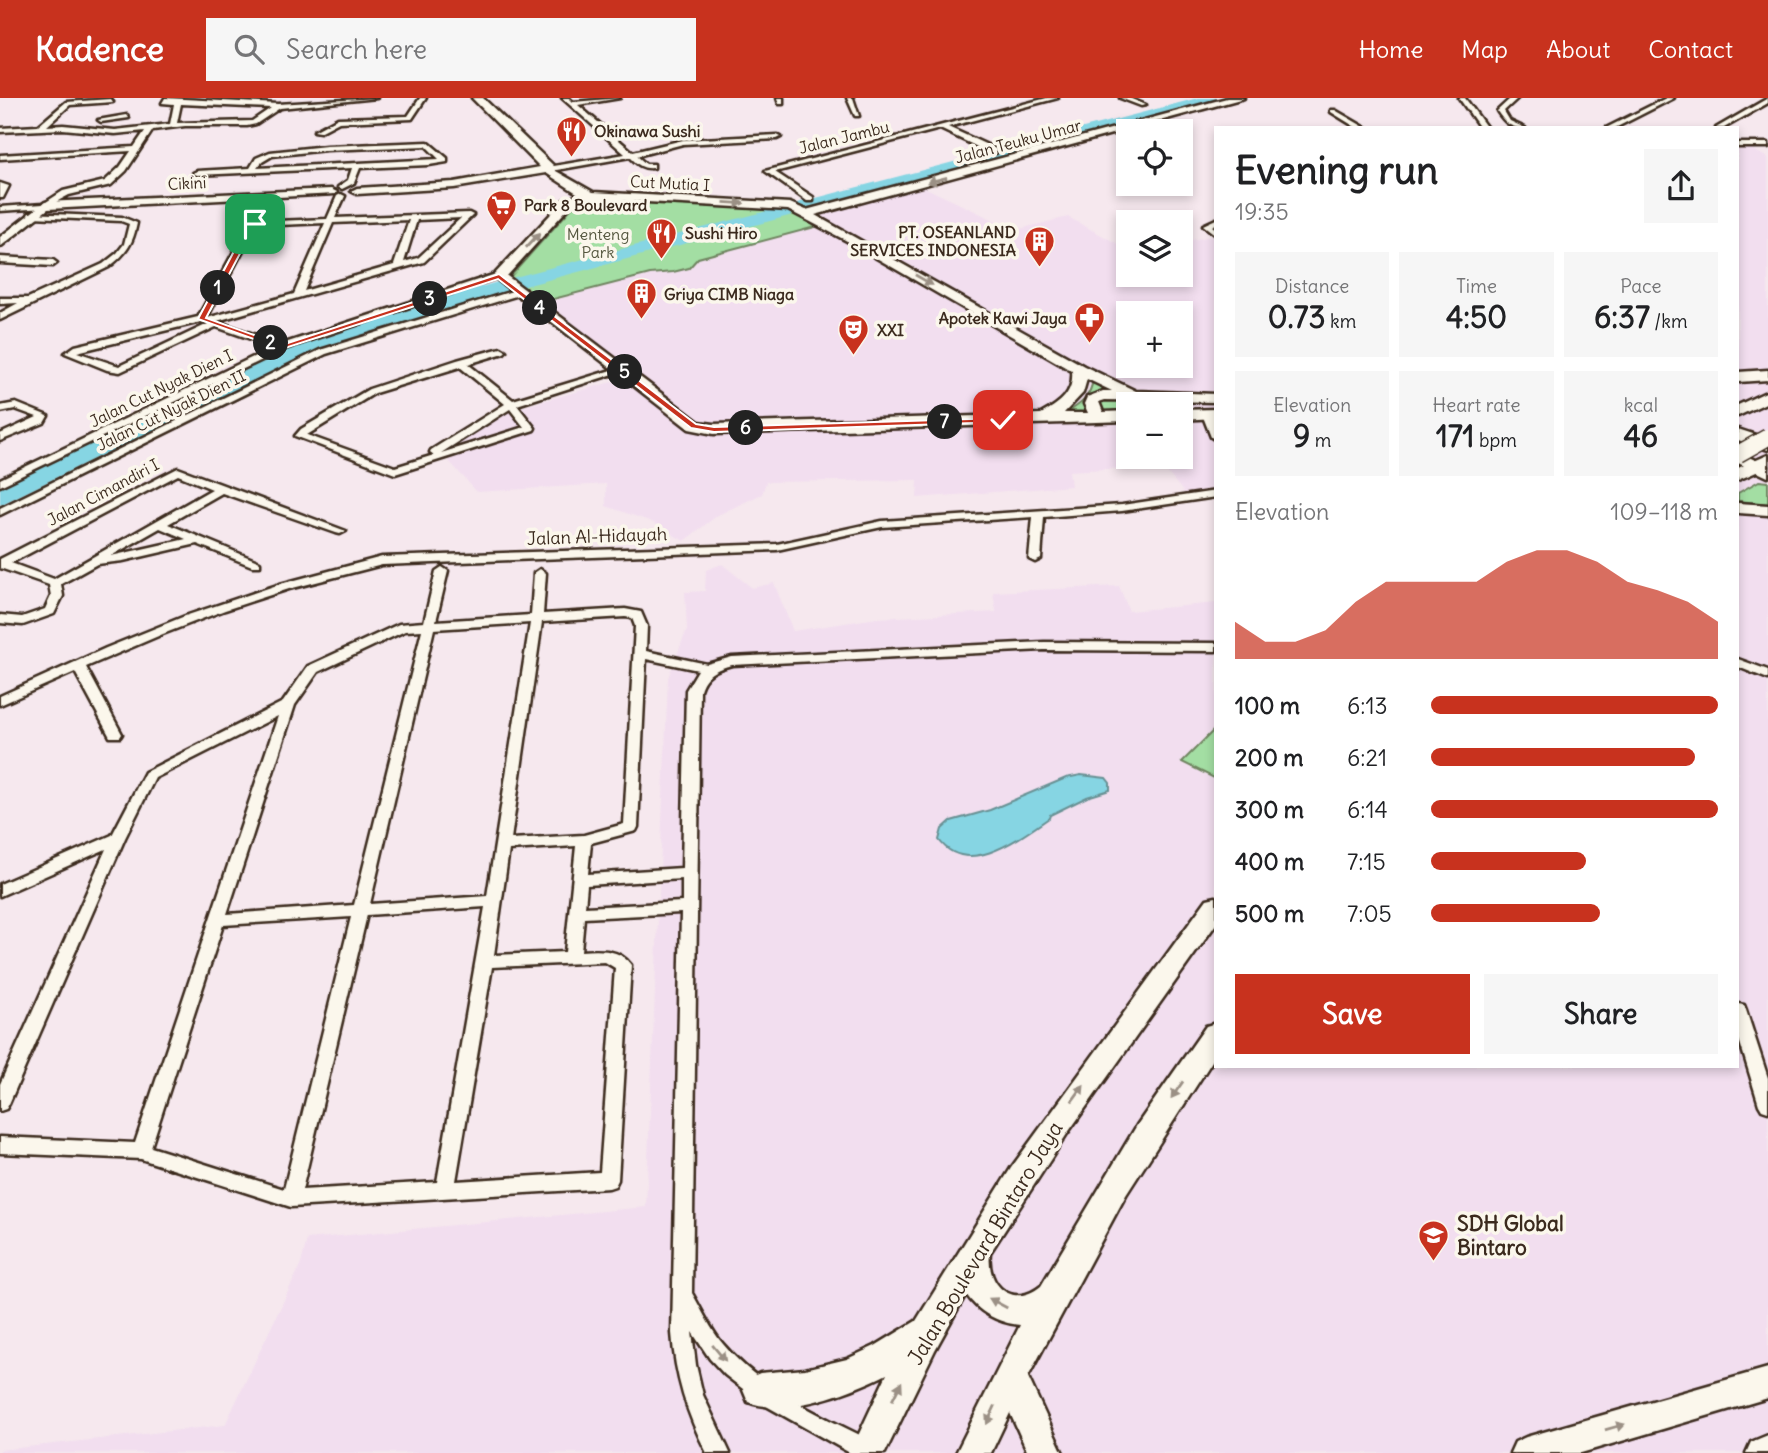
<!DOCTYPE html>
<meta charset="utf-8">
<style>
:root{--surface:#fff;--page:#f6f6f6;--text:#202124;--muted:#757577;--accent:#c8321e}
body{margin:0;font-family:Delius,sans-serif;background:var(--page);color:var(--text);height:100vh;display:flex;flex-direction:column;font-size:26px;white-space:nowrap}
*{box-sizing:border-box;margin:0}
p{font-size:23px;color:var(--muted)}
.icon{flex:none;width:38px;height:38px;fill:none;stroke:currentColor;stroke-width:2;stroke-linecap:round;stroke-linejoin:round}
.map{position:relative;flex:1;overflow:hidden}
.drawer{position:absolute;left:1214px;top:28px;width:525px;height:942px;display:flex;flex-direction:column;background:var(--surface);border-radius:0px;box-shadow:0 4px 10px #0003}
.drawer>*{flex:none}
.tools{position:absolute;left:1116px;top:21px;display:grid;gap:14px}
.tools a{display:grid;place-items:center;width:77px;height:77px;border-radius:0px;background:var(--surface);box-shadow:0 4px 10px #0003;font-size:35px}
.pin{position:absolute;display:grid;place-items:center;width:60px;height:60px;color:#fff;margin:-30px;border-radius:14px;box-shadow:0 4px 10px #0006}
.km{position:absolute;width:35px;height:35px;margin:-18px;border-radius:50%;background:#222;color:#fff;font-size:19px;line-height:35px;text-align:center}
.round{display:grid;place-items:center;flex:none;width:74px;height:74px;border-radius:0px;background:var(--page)}
.headline{display:flex;align-items:center;justify-content:space-between;height:119px;padding:0 21px}
h1{font-size:38px;font-weight:700;line-height:52px}
.metrics{display:grid;grid-template-columns:repeat(3,1fr);gap:10px;height:119px;padding:7px 21px}
.metrics div{display:grid;align-content:center;border-radius:0px;background:var(--page);text-align:center}
.metrics b{font-size:30px;font-weight:700}
.metrics small{font-size:19px;font-weight:400}
.metrics p{font-size:19px}
.chart{height:196px;padding:14px 21px}
.chart p{display:flex;justify-content:space-between}
.chart svg{width:100%;height:126px;margin-top:7px;fill:var(--accent);opacity:.7}
.cta{display:flex;gap:14px;margin-top:auto;padding:14px 21px}
.cta a{flex:1;height:80px;border-radius:0px;background:var(--accent);color:#fff;font-size:28px;font-weight:700;line-height:80px;text-align:center}
.cta a+a{background:var(--page);color:var(--text)}
ul{padding:0 21px;list-style:none;font-size:23px}
li{display:grid;grid-template-columns:112px 84px 1fr;align-items:center;height:52px}
li i{height:18px;border-radius:9px;background:var(--accent)}
header{display:flex;align-items:center;gap:42px;box-sizing:border-box;height:98px;padding:0 35px;background:var(--accent);color:#fff}
header strong{font-size:33px}
nav{display:flex;gap:38px;margin-inline-start:auto;font-size:24px}
.search{width:490px;height:63px;background:var(--page);display:flex;align-items:center;gap:18px;box-sizing:border-box;padding:0 24px;border-radius:0px;color:var(--muted);font-size:26px}
.map>svg:first-child{display:block}
.built{fill:#f2deef;fill-rule:evenodd}
.green{fill:#a3dea3;stroke:#6f8460;stroke-width:2}
.water{fill:#86d5e3;stroke:#689194;stroke-width:2}
.lines{fill:none;stroke-linecap:round;stroke-linejoin:round}
.river{fill:#86d5e3;fill-rule:evenodd}
.street-casing{stroke:#3b2a1e;stroke-width:5}
.secondary-casing{stroke:#3b2a1e;stroke-width:5}
.primary-casing{stroke:#3b2a1e;stroke-width:5}
.street{fill:#fbf7ec;fill-rule:evenodd}
.secondary{fill:#fbf7ec;fill-rule:evenodd}
.primary{fill:#fbf7ec;fill-rule:evenodd}
.primary-bridge-casing{stroke:#3b2a1e;stroke-width:19;stroke-linecap:butt}
.primary-bridge{stroke:#fbf7ec;stroke-width:16}
.oneway{fill:#9b9085}
.route{fill:#c8321e;stroke:#fff;stroke-width:2}
.labels{text-anchor:middle;dominant-baseline:central;stroke-width:7;stroke-linejoin:round;paint-order:stroke}
.far-poi-label{font-size:16px;font-weight:bold;fill:#3b2a1e;stroke:#fbf7ec;text-anchor:start}
.far-street-label{font-size:16px;fill:#3b2a1e;stroke:#fbf7ec}
.far-park-label{font-size:16px;fill:#55573f;stroke:#fbf7ec}
.street-label{font-size:18px;fill:#3b2a1e;stroke:#fbf7ec}
.near-poi-label{font-size:21px;font-weight:bold;fill:#3b2a1e;stroke:#fbf7ec;text-anchor:start}
.near-street-label{font-size:21px;fill:#3b2a1e;stroke:#fbf7ec}
</style>
<header>
<strong>Kadence</strong>
<div class="search"><svg class="icon" aria-label="search" viewBox="0 0 24 24"><circle cx="10" cy="10" r="6"/><path d="M15 15l6 6"/></svg>Search here</div>
<nav><a>Home</a><a>Map</a><a>About</a><a>Contact</a></nav>
</header>
<div class="map">
<svg width="1768" height="1355" viewBox="0 0 1768 1355">
<rect width="100%" height="100%" fill="#f6e8ee"/>
<filter id="ink" filterUnits="userSpaceOnUse"><feTurbulence type="fractalNoise" baseFrequency=".0143" numOctaves="2"/><feDisplacementMap in="SourceGraphic" scale="14" xChannelSelector="R" yChannelSelector="G"/><feConvolveMatrix kernelMatrix="1 2 1 2 8 2 1 2 1" color-interpolation-filters="sRGB"/></filter>
<g filter="url(#ink)">
<g class="built">
<path d="M1746 48 1768 60V1355H0V1352L225 1327 301 1166 307 1141 646 1109 668 580 687 531 685 494 705 493 706 472 722 466 752 490 774 485 793 533 877 520 996 514 993 494 1119 488 1129 513 1216 505V968H1738V49Z"/>
<path d="M911 83 1015 132 1068 119 1129 152V177H1181V144L1213 138 1216 141V400L1190 402 1162 368 1069 373 1071 388 917 400 918 382 766 384 762 396 718 417 684 443 652 424 606 408V386L477 394 439 352 493 317 637 277 506 180 575 98 792 112ZM1129 215H1181V268H1129ZM1129 306H1181V359H1129Z"/>
</g>
<g class="green">
<path d="M588 102 788 112 819 128 698 160 689 170 673 174 650 176 542 204 509 180 576 105Z"/>
<path d="M1093 281 1149 302 1160 303 1156 306H1129V316L1060 319C1077 308 1090 303 1093 281Z"/>
<path d="M1759 383 1768 384V406L1738 403V395Z"/>
<path d="M1216 630V681L1182 664Z"/>
</g>
<path class="water" d="M1081 677 1106 680 1110 685V692L1087 699 1050 717 1049 720C1021 739 968 781 939 742L942 731 951 723 990 712 1066 680Z"/>
<g class="lines">
<path class="river" d="M1198 0H1224L1222 3 529 187 323 249 0 407V389L307 239 515 179Z"/>
<defs>
<g id="street">
<path d="M165 0 278 6 377 0 280 10 256 26 247 28H185L153 32 126 73 111 87 69 97 45 110 0 113V109L43 106 63 93 105 83 120 69 131 53 0 61V57L134 49 145 33 115 36 63 31 0 34V30L38 28 66 4 111 1 113 4 70 7 47 28 63 27 115 32 170 26 174 6 162 5ZM181 6 271 10 252 23 177 25Z"/>
<path d="M420 0H426L412 21 339 24 320 34 314 33 338 20 408 18Z"/>
<path d="M562 0H569L573 4 620 0 578 7 633 54 683 42 777 37 781 39 777 41 683 46 637 58 646 66H654V70C642 71 638 67 630 59L551 73 547 71 548 69 625 56Z"/>
<path d="M777 0H783V6H779Z"/>
<path d="M847 0H853L859 18H855Z"/>
<path d="M1047 0H1058L948 29 996 51V55H990L940 31 775 74 813 99V103H807L765 73Z"/>
<path d="M1120 0H1129L1146 7 1141 8Z"/>
<path d="M1459 0H1465L1487 30H1480Z"/>
<path d="M1511 0H1518L1504 13 1510 23 1525 30C1510 30 1505 25 1497 13Z"/>
<path d="M1666 0H1674L1615 30H1606Z"/>
<path d="M1768 0V5L1724 30H1716Z"/>
<path d="M1331 12H1335L1366 30H1357L1331 14Z"/>
<path d="M127 17 129 20 101 24 98 22Z"/>
<path d="M428 44 447 60V64L429 67 360 70 354 85 342 91 338 89 348 82 352 70 197 77 193 75 197 73 250 70 256 60 270 54 326 48ZM426 48 439 61 257 70 262 64 272 58 326 52Z"/>
<rect x="1738" y="45" width="30" height="4"/>
<path d="M0 85 9 88 3 100H0Z"/>
<path d="M341 96 345 98 335 120 469 115 473 117 424 164 217 223 282 246 496 176 503 178 285 251 0 388V381L274 249 216 229 120 274 107 272 65 255 75 248 198 219 250 124 327 121 337 98ZM461 120 418 160 404 164 417 122ZM409 122 394 167 304 193 333 125ZM325 125 294 196 207 220 256 128ZM201 224 208 226 119 268 77 254Z"/>
<path d="M29 115 122 119 137 125C133 146 126 156 109 169L0 222V215L18 205 0 206V200H28L103 166 117 155 124 146 129 126 121 123 32 119 28 117Z"/>
<path d="M1216 121V126L1212 128 1216 131V137L1203 127Z"/>
<path d="M0 159 53 162 57 165 53 168 0 165Z"/>
<path d="M519 191 523 194 522 196 326 256 0 417V410L320 252Z"/>
<path d="M501 250 506 253 504 255 468 266 513 302 618 270 626 272 517 307 535 330 534 332 395 376 295 338 301 331 369 291 457 262ZM460 269 505 306 431 352 430 354 434 357 395 369 307 337 375 295ZM510 311 524 329 441 355Z"/>
<path d="M16 305 48 318 44 325 0 343V336L37 319 15 311 0 314V308Z"/>
<path d="M1207 313C1218 317 1216 332 1216 342L1211 339 1202 316Z"/>
<path d="M178 370 346 433 340 436 336 435 222 395 168 426 260 464V468H252L197 446 123 463 97 466 61 486 63 498 54 516 23 527 0 525V517L22 519 45 511 51 498 49 487 0 470V461ZM178 377 212 391 54 481 11 465ZM160 430 186 441 111 458Z"/>
<path d="M1216 393V399L1122 413 1044 419 1041 461 1035 464 1029 461 1033 419 882 429 777 452 382 467 289 491 225 512 163 536 86 569 122 636 120 639H110L75 574 0 607V598L106 550 185 518 280 486 382 459 777 446 882 423 1122 407Z"/>
<path d="M442 469 448 473 436 523 531 517 534 475 540 471 546 475 543 516 625 511 641 514 647 528 646 553 707 566 732 559 1044 544 1216 545V553L1044 552 732 567C716 571 705 576 700 592L692 1195C702 1212 710 1231 723 1246 763 1293 822 1318 876 1345L878 1355H850L761 1305 725 1277 710 1261 692 1234 696 1267 703 1297 730 1355H707C687 1317 675 1278 672 1235L681 815 584 820 581 853C599 852 619 850 631 867L618 1082 615 1088 609 1090 291 1109 141 1061 0 1055V1039L135 1045 278 618 155 680 125 740 9 1006 6 1011 0 1013V986L106 751 0 798V786L112 737 145 674 283 604 308 568 399 526 424 524 436 473ZM625 519 632 520 635 528 624 726 584 737 511 741 542 524ZM530 525 487 798 370 806 434 531ZM422 532 354 807 227 816 295 607 318 574 405 533ZM646 561 698 572 686 592 682 770 588 776 591 745 636 733 638 729ZM576 748 565 854 494 857 509 752ZM682 781V804L585 809 587 787ZM485 809 437 1084 302 1092 367 817ZM351 819 284 1091 151 1049 223 827ZM605 864 615 870 600 1074 456 1083 492 869Z"/>
<path d="M1738 561 1768 572V581L1738 569Z"/>
<path d="M1738 906 1744 907 1746 912 1768 980V1014L1762 1012 1759 1007 1738 938Z"/>
</g>
<g id="secondary">
<path d="M472 0H483L555 69 556 73 593 94 790 105 806 112 1227 0H1244L815 117 1084 268 1136 293 1216 296V304L1105 302 1099 304 1103 314 1129 313V323L714 336 689 331 493 178 564 102 580 97 546 75 454 90 357 96 351 93 357 90 454 84 540 69ZM593 101 788 112 847 143 1072 273C1074 296 1059 306 1041 316L714 326 699 324 507 178 572 106ZM1087 281 1112 293H1103L1087 299 1084 306 1088 315H1064L1083 295Z"/>
<path d="M331 91 337 94 335 96 48 111 0 149V139L45 104Z"/>
<path d="M1216 311V320L1181 322V312Z"/>
<path d="M1738 354 1768 368V379L1738 365Z"/>
<path d="M1768 1270V1300L1581 1355H1510L1515 1344 1526 1339Z"/>
<path d="M1768 1337V1355H1746L1751 1344Z"/>
</g>
<g id="primary">
<path d="M1768 272V282L1738 284V274Z"/>
<path d="M1768 293V304L1738 318V307Z"/>
<path d="M1738 331 1768 341V352L1738 342Z"/>
<path d="M1768 357V369L1738 382V370Z"/>
<path d="M1738 405 1768 407V417L1738 415Z"/>
<path d="M1216 799V826L1067 1036 990 1155C986 1188 1013 1211 1041 1188L1137 1027 1206 928 1216 925V957L1126 1097 1028 1279 1063 1355H1028L1010 1315 991 1355H956L1020 1227C998 1225 978 1214 966 1196L935 1252 885 1355H850L887 1276C852 1294 785 1319 748 1304L743 1292 748 1280 760 1275 805 1271 847 1261 875 1248 916 1223 1011 1070 1207 801Z"/>
</g>
</defs>
<use href="#street" class="street-casing"/>
<use href="#secondary" class="secondary-casing"/>
<use href="#primary" class="primary-casing"/>
<use href="#street" class="street"/>
<use href="#secondary" class="secondary"/>
<use href="#primary" class="primary"/>
<defs>
<path id="primary-bridge" d="M1738 356 1768 339"/>
</defs>
<use href="#primary-bridge" class="primary-bridge-casing"/>
<use href="#primary-bridge" class="primary-bridge"/>
</g>
<defs><path id="oneway-solid" d="M-6-.8H1V-3.2L6.5 0L1 3.2V.8H-6Z" transform="scale(1.75)"/></defs>
<g class="oneway">
<use href="#oneway-solid" transform="translate(937 82) rotate(165)"/>
<use href="#oneway-solid" transform="translate(734 105) rotate(3)"/>
<use href="#oneway-solid" transform="translate(533 142) rotate(-47)"/>
<use href="#oneway-solid" transform="translate(924 182) rotate(30)"/>
<use href="#oneway-solid" transform="translate(1177 992) rotate(125)"/>
<use href="#oneway-solid" transform="translate(1078 995) rotate(-54)"/>
<use href="#oneway-solid" transform="translate(998 1205) rotate(-152)"/>
<use href="#oneway-solid" transform="translate(719 1255) rotate(50)"/>
<use href="#oneway-solid" transform="translate(897 1293) rotate(-63)"/>
<use href="#oneway-solid" transform="translate(991 1317) rotate(115)"/>
<use href="#oneway-solid" transform="translate(1615 1329) rotate(-16)"/>
</g>
</g>
<path class="route" d="M255 124 258 126 254 129 206 220 282 247 499 176 696 326 714 329 1003 320 1007 322 1003 324 714 334 691 330 498 181 282 251 198 221 248 127Z"/>
<defs>
<symbol id="restaurant-pin" viewBox="-11 -11 22 30"><path d="M0 17L-7.5 6A9.5 9.5 0 1 1 7.5 6Z" fill="#c8321e" stroke="#fbf7ec"/><path d="M-5-6h1v4h1v-4h1v4h1v-4h1v5L-1.5 .5V6h-2V.5L-5-1ZM5-6V6H3V1.5H1.5Q1.5-4 5-6Z" fill="#fff"/></symbol>
<symbol id="supermarket-pin" viewBox="-11 -11 22 30"><path d="M0 17L-7.5 6A9.5 9.5 0 1 1 7.5 6Z" fill="#c8321e" stroke="#fbf7ec"/><path d="M-6-5.5h2.5l.6 2H6L4.5 2H-2.5L-4.4-4H-6ZM-1.5 3.2a1.3 1.3 0 1 0 .1 0ZM3 3.2a1.3 1.3 0 1 0 .1 0Z" fill="#fff"/></symbol>
<symbol id="building-pin" viewBox="-11 -11 22 30"><path d="M0 17L-7.5 6A9.5 9.5 0 1 1 7.5 6Z" fill="#c8321e" stroke="#fbf7ec"/><path d="M-4-6H4V6H1V3H-1V6H-4ZM-2.5-4.3h1.7v1.8h-1.7ZM.8-4.3h1.7v1.8H.8ZM-2.5-1h1.7V.8h-1.7ZM.8-1h1.7V.8H.8Z" fill="#fff"/></symbol>
<symbol id="pharmacy-pin" viewBox="-11 -11 22 30"><path d="M0 17L-7.5 6A9.5 9.5 0 1 1 7.5 6Z" fill="#c8321e" stroke="#fbf7ec"/><path d="M-2-6h4v4h4v4h-4v4h-4v-4h-4v-4h4Z" fill="#fff"/></symbol>
<symbol id="theatre-pin" viewBox="-11 -11 22 30"><path d="M0 17L-7.5 6A9.5 9.5 0 1 1 7.5 6Z" fill="#c8321e" stroke="#fbf7ec"/><path d="M-5-5.5Q0-4 5-5.5V0Q5 5 0 6Q-5 5-5 0ZM-3.3-2.5H-1v1.5H-3.3ZM1-2.5H3.3v1.5H1ZM-2.8 1Q0 5.5 2.8 1Z" fill="#fff"/></symbol>
<symbol id="school-pin" viewBox="-11 -11 22 30"><path d="M0 17L-7.5 6A9.5 9.5 0 1 1 7.5 6Z" fill="#c8321e" stroke="#fbf7ec"/><path d="M0-5L7-2L0 1L-7-2ZM-4 1L0 2.5L4 1V4Q0 6-4 4Z" fill="#fff"/></symbol>
</defs>
<g fill-rule="evenodd">
<use href="#restaurant-pin" x="554" y="16" width="35" height="47"/>
<use href="#supermarket-pin" x="484" y="90" width="35" height="47"/>
<use href="#restaurant-pin" x="644" y="118" width="35" height="47"/>
<use href="#building-pin" x="1022" y="126" width="35" height="47"/>
<use href="#building-pin" x="624" y="178" width="35" height="47"/>
<use href="#pharmacy-pin" x="1072" y="202" width="35" height="47"/>
<use href="#theatre-pin" x="836" y="214" width="35" height="47"/>
<use href="#school-pin" x="1416" y="1120" width="35" height="47"/>
</g>
<g class="labels">
<g class="far-poi-label">
<text x="594" y="33">Okinawa Sushi</text>
<text x="524" y="107">Park 8 Boulevard</text>
<text x="1016" y="134" text-anchor="end">PT. OSEANLAND<tspan x="1016" dy="18">SERVICES INDONESIA</tspan></text>
<text x="685" y="135">Sushi Hiro</text>
<text x="664" y="196">Griya CIMB Niaga</text>
<text x="1067" y="220" text-anchor="end">Apotek Kawi Jaya</text>
<text x="877" y="232">XXI</text>
</g>
<g class="far-street-label">
<text transform="translate(844 39) rotate(-14)">Jalan Jambu</text>
<text transform="translate(1018 43) rotate(-15)">Jalan Teuku Umar</text>
<text transform="translate(187 85) rotate(-3)">Cikini</text>
<text transform="translate(670 85) rotate(3)">Cut Mutia I</text>
<text transform="translate(161 290) rotate(-26)">Jalan Cut Nyak Dien I</text>
<text transform="translate(171 312) rotate(-26)">Jalan Cut Nyak Dien II</text>
<text transform="translate(103 394) rotate(-28)">Jalan Cimandiri I</text>
</g>
<g class="far-park-label">
<text x="598" y="136">Menteng<tspan x="598" dy="18">Park</tspan></text>
</g>
<g class="street-label">
<text transform="translate(597 438) rotate(-2)">Jalan Al-Hidayah</text>
</g>
<g class="near-poi-label">
<text x="1457" y="1125">SDH Global<tspan x="1457" dy="24">Bintaro</tspan></text>
</g>
<g class="near-street-label">
<text transform="translate(985 1145) rotate(-59)">Jalan Boulevard Bintaro Jaya</text>
</g>
</g>
</svg>
<div class="tools">
<a><svg class="icon" aria-label="locate" viewBox="0 0 24 24"><circle cx="12" cy="12" r="6"/><path d="M12 2v4M12 18v4M2 12h4M18 12h4"/></svg></a>
<a><svg class="icon" aria-label="layers" viewBox="0 0 24 24"><path d="M12 4l9 5-9 5-9-5zM3 14l9 5 9-5"/></svg></a>
<a>+</a>
<a>−</a>
</div>
<div class="pin" style="left:255px;top:126px;background:#1e9e55"><svg class="icon" aria-label="arrive" viewBox="0 0 24 24"><path d="M6 21V4h12l-3 4 3 4H6"/></svg></div>
<div class="pin" style="left:1003px;top:322px;background:#d93025"><svg class="icon" aria-label="check" viewBox="0 0 24 24"><path d="M5 12l5 5 9-10"/></svg></div>
<b class="km" style="left:218px;top:190px">1</b>
<b class="km" style="left:271px;top:245px">2</b>
<b class="km" style="left:430px;top:201px">3</b>
<b class="km" style="left:540px;top:210px">4</b>
<b class="km" style="left:625px;top:274px">5</b>
<b class="km" style="left:746px;top:330px">6</b>
<b class="km" style="left:945px;top:324px">7</b>
<section class="drawer">
<div class="headline"><div><h1>Evening run</h1><p>19:35</p></div><a class="round"><svg class="icon" aria-label="share" viewBox="0 0 24 24"><path d="M12 15V3M7 8l5-5 5 5M5 13v7h14v-7"/></svg></a></div>
<div class="metrics">
<div><p>Distance</p><b>0.73<small> km</small></b></div>
<div><p>Time</p><b>4:50</b></div>
<div><p>Pace</p><b>6:37<small> /km</small></b></div>
</div>
<div class="metrics">
<div><p>Elevation</p><b>9<small> m</small></b></div>
<div><p>Heart rate</p><b>171<small> bpm</small></b></div>
<div><p>kcal</p><b>46</b></div>
</div>
<div class="chart"><p><span>Elevation</span>109–118 m</p>
<svg viewBox="0 0 160 44" preserveAspectRatio="none"><path d="M0 44V31L10 38L20 38L30 34L40 24L50 17L60 17L70 17L80 17L90 10L100 6L110 6L120 10L130 17L140 20L150 24L160 31V44z"/></svg>
</div>
<ul>
<li><b>100 m</b>6:13<i style="width:100%"></i></li>
<li><b>200 m</b>6:21<i style="width:92%"></i></li>
<li><b>300 m</b>6:14<i style="width:100%"></i></li>
<li><b>400 m</b>7:15<i style="width:54%"></i></li>
<li><b>500 m</b>7:05<i style="width:59%"></i></li>
</ul>
<div class="cta"><a>Save</a><a>Share</a></div>
</section>
</div>
